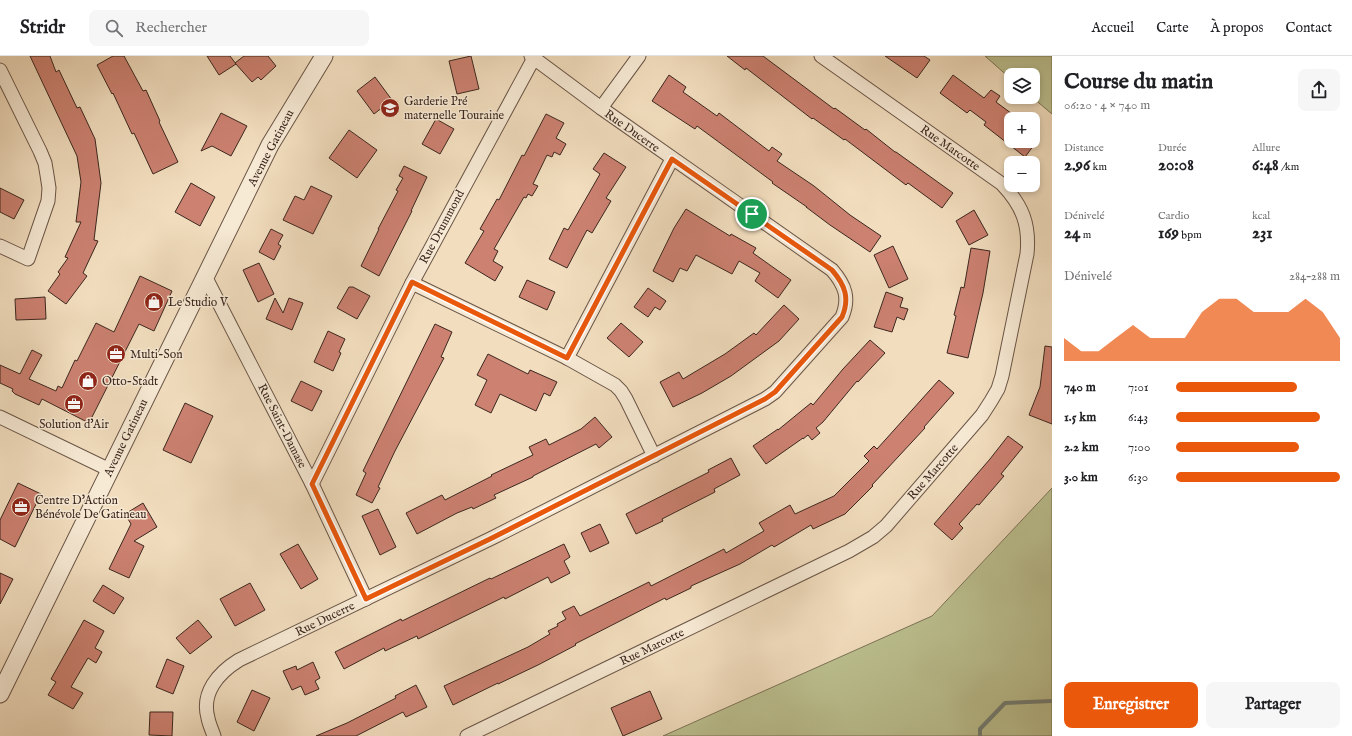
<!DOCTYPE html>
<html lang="fr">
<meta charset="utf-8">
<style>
:root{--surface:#fff;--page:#f6f6f6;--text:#202124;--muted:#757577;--line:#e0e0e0;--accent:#ea580c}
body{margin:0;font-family:"IM FELL English",serif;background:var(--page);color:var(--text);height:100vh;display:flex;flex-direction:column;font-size:15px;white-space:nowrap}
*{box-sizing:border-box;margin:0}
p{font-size:13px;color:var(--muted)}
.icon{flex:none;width:22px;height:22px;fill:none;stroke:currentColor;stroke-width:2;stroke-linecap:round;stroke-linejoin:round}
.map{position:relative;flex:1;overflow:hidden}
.details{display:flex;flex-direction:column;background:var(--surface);width:300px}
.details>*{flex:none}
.controls{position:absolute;left:1004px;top:12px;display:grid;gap:8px}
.controls a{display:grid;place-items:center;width:36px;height:36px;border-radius:8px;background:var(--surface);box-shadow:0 2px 6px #0003;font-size:20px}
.pin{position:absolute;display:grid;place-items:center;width:34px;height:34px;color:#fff;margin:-17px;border:2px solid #fff;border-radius:50%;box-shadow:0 1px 4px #0007}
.round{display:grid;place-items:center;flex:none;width:42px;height:42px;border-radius:8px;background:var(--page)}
.summary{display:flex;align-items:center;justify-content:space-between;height:68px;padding:0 12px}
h1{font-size:22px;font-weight:700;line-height:30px}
.metrics{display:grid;grid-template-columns:repeat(3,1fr);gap:6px;height:68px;padding:4px 12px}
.metrics div{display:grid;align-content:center}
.metrics b{font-size:17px;font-weight:700}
.metrics small{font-size:11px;font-weight:400}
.metrics p{font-size:11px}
.chart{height:112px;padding:8px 12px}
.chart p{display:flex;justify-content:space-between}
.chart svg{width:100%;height:72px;margin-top:4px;fill:var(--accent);opacity:.7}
.primary-button{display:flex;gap:8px;margin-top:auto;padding:8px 12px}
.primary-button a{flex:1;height:46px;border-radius:8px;background:var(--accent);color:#fff;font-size:16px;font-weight:700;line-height:46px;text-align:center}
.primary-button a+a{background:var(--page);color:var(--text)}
ul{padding:0 12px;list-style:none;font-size:13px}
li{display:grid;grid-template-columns:64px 48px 1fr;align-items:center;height:30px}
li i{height:10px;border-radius:5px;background:var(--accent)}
header{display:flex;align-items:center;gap:24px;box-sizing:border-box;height:56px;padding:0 20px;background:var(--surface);border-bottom:1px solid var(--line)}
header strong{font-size:19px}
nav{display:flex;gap:22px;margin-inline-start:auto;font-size:14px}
.search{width:280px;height:36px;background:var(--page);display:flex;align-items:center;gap:10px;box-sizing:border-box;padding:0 14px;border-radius:8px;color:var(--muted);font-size:15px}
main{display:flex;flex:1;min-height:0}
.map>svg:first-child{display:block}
.green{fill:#bcc191;stroke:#7c7458}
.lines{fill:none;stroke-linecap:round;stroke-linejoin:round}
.stream{stroke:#758077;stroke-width:4}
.building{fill:#cc8171;stroke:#3c271f}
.minor-casing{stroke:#6a5547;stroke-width:15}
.tertiary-casing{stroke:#6a5547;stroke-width:19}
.minor{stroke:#f7ead5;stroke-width:13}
.tertiary{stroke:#f7ead5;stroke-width:17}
.route-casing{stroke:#fff;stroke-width:8}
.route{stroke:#ea580c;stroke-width:5}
.labels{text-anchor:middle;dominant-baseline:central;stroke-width:3;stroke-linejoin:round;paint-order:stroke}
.poi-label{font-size:12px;fill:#3c271f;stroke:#f7ead5;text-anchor:start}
.street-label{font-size:12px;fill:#3c271f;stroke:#f7ead5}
</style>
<header>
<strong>Stridr</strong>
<div class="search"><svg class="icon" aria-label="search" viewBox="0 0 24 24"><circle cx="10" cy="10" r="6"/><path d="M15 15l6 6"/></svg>Rechercher</div>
<nav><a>Accueil</a><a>Carte</a><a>À propos</a><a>Contact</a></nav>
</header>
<main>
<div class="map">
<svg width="1052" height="680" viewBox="0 0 1052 680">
<rect width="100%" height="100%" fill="#f2debf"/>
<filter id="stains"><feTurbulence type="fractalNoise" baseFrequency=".005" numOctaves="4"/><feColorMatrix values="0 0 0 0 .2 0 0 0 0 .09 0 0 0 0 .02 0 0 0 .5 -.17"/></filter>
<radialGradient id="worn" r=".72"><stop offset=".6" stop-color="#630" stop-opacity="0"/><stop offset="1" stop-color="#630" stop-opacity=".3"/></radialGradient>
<g class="green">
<path d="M985 0H1052V58L1032 41 1033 19H1011V23Z"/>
<path d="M1052 432V680H663L932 560Z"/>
</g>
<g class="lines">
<path class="stream" d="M980 680V673L1005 647 1052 645"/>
</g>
<g class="building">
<path d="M30 0H50L56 16 59 14 77 52 80 51 95 83 101 127 94 184 98 185 83 217 87 220 66 248 48 235 60 218 58 216 68 202 65 201 81 166H76L81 126 77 100Z"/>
<path d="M113 0H124L143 35 146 34 160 65 159 66 178 106 153 118 134 77 132 78 113 37 112 38 97 9Z"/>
<path d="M207 0H230L236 8 219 19Z"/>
<path d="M244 0H268L276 10 261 24 258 21 252 26 235 7Z"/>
<path d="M471 0 479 33 457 38 449 5Z"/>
<path d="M727 0H763L834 53 835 52 865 74 866 73 895 96H896L953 137 942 152 908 127 906 129 845 83 844 84 813 62 812 63 746 12 745 14Z"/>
<path d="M885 0H924L930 4 917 22Z"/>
<path d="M669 19 686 31 683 36 717 60 719 57 769 95 772 91 782 98 777 105 814 130 850 159 881 180 870 196 830 169 806 151H807L772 127 773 126 697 70 695 73 652 45Z"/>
<path d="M953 19 984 42 991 34 1000 40 996 46 1019 63H1006L1011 67V85H1037L1025 101 984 69 986 66 970 54 967 57 940 37Z"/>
<path d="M375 21 392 44 374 58 357 35Z"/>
<path d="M221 57 247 70 231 100 212 90 201 95Z"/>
<path d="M546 58 564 67 556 82 566 88 560 99 554 96 552 101 547 99 533 128 538 130 532 140 528 138 526 142 524 141 494 193 498 195 493 205 503 211 495 225 465 207 484 175 480 173 497 143 499 144 522 99 524 100Z"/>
<path d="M436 63 454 73 440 98 422 88Z"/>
<path d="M349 74 377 94 357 122 329 102Z"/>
<path d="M604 97 626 111 606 142 611 145 592 177 587 174 567 212 549 203 564 172 568 174 600 118 593 113Z"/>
<path d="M404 110 427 121 411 155H412L379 220 361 210 379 173H378L398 135 396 134 403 122 399 120Z"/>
<path d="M191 127 215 141 200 170 175 156Z"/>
<path d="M311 130 332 140 313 178 283 164 295 140 304 144Z"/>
<path d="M0 132 24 144 14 163 0 156Z"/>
<path d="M686 153 730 180 731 178 756 192 753 197 791 224 778 242 755 225 760 217 739 205 732 218 696 199 687 215 680 212 673 226 653 215 674 172Z"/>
<path d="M974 154 988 179 969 189 956 165Z"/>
<path d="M271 173 283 179 278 188 281 190 274 204 259 196Z"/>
<path d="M893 190 908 223 889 232 874 199Z"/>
<path d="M971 192 990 195 983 237 968 302 947 297 956 260 954 259 961 231 964 232Z"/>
<path d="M259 207 274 238 258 246 243 214Z"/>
<path d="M140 220 172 235 154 275 139 268 89 367 42 343 39 349 15 338 12 335 13 333 0 327V309L20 318 32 294 42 299 29 323 56 335 58 330 62 332 75 304 77 305 96 267 114 276Z"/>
<path d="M527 224 555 236 547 254 519 241Z"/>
<path d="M349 231H353L370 240 357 263 337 252Z"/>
<path d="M648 232 666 245 660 254 655 251 648 261 634 251Z"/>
<path d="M886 236 903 242 900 251 908 253 904 264 897 261 892 276 874 271Z"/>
<path d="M45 241 46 263 16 264 15 243Z"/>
<path d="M275 242 283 257 289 242 303 247 292 274 266 263Z"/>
<path d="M784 249 799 263 779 285 731 320 702 337 673 351 660 326 679 316 683 323 725 298 754 277 756 279Z"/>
<path d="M621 267 643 286 629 301 607 282Z"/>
<path d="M435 268 452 276 441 301 444 302 395 395 378 431 380 432 372 447 356 439 366 417 363 415Z"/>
<path d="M328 275 345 283 339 296 341 297 333 315 314 306Z"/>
<path d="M870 284 885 297 858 326 857 325 823 366 816 372 820 377 812 384 808 379 803 383V382L766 408 753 390 778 373V374L811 347 813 349 843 313Z"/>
<path d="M1045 290 1052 291V368L1029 359 1040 331Z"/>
<path d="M488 298 528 318 530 314 557 326 550 340 544 337 536 355 500 338 491 357 475 349 487 324 477 319Z"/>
<path d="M939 324 954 337 924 371 925 372 872 429 873 430 845 458 813 473 811 469 774 491 772 489 740 508 691 530V532L666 544 665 542 575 588 576 589 538 609 498 628V627L453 649 444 630 528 591 550 578 548 575 558 570 557 568 566 563 562 556 574 550 580 560 649 526 651 530 724 493 726 497 764 475 759 467 790 449 795 458 834 440 869 405 864 400 874 390 877 393Z"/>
<path d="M301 325 322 335 312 355 291 345Z"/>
<path d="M185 347 213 360 191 407 163 394Z"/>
<path d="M595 361 612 381 599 392 596 388 533 420V421L494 439 496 442 473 453 472 451 457 457 417 478 406 457 442 439 445 444 492 420 491 419 533 399 529 391 546 383 549 389 581 373Z"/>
<path d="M1008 380 1023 391 1001 418 1004 420 979 449 977 448 959 468 963 472 952 484 934 468 990 403Z"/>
<path d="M731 402 740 419 714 433 715 436 662 463 663 465 636 478 626 458 709 416 708 414Z"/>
<path d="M18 427 41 438 15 491 0 483V464Z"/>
<path d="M143 447 157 471 134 485 144 490 129 522 109 513 131 468 125 458Z"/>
<path d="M378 453 396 491 380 499 362 460Z"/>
<path d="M600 468 609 487 590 496 581 477Z"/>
<path d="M298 488 318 523 301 533 280 498Z"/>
<path d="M564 488 570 501 564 505 570 517 551 527 548 521 505 543 504 541 418 583 417 580 385 595 384 592 344 613 335 596 401 563 402 565 490 522 491 523Z"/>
<path d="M0 517 13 523 0 548Z"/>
<path d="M250 527 265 554 235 570 220 543Z"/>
<path d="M103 529 124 542 114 558 93 545Z"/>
<path d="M84 564 104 575 95 592 102 596 96 607 88 602 71 631 83 637 73 653 48 639 56 626 51 623Z"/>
<path d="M198 564 212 581 190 598 176 582Z"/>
<path d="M167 603 184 610 173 638 156 631Z"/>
<path d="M313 606 320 622 315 625 319 633 305 639 301 630 292 634 283 615 296 610 297 614Z"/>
<path d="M416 629 427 651 406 661 403 656 356 680H316L347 667 396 642 395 640Z"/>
<path d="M252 634 270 642 254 675 237 666Z"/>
<path d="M650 635 662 663 623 680 611 652Z"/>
<path d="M150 656H173L172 680 149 679Z"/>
</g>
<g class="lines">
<defs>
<g id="minor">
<path d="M0 14 40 95 45 107 47 119 49 132 48 145 28 203 0 190"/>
<path d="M601 52 639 0"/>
<path d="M206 222 312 428 366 543"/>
<path d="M412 227 567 302 615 329 621 335 626 343 654 400"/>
<path d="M567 302 672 103"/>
<path d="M0 361 110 414"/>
<path d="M312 428 412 227 534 2"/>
<path d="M214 680C212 674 209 668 208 662 201 637 218 617 239 604L492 482 765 343 775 336 842 261C850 242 845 229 832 214L601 52 531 0"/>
<path d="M467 680 849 495 873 481 886 470 982 359 991 345 998 333 1002 320 1027 198C1030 168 1022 149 1002 128L821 0"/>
</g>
<path id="tertiary" d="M0 638 270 89 324 0"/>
</defs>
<use href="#minor" class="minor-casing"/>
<use href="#tertiary" class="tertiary-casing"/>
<use href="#minor" class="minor"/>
<use href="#tertiary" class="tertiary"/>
</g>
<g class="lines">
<defs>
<path id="route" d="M672 103 832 214C845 229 850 242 842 261L775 336 765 343 492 482 366 543 312 428 412 226 567 302Z"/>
</defs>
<use href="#route" class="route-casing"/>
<use href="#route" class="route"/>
</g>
<defs>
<symbol id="school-disc" viewBox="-11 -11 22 22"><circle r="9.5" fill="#8f2418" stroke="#f7ead5"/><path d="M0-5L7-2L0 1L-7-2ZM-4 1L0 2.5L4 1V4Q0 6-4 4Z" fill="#fff"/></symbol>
<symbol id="shop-disc" viewBox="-11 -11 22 22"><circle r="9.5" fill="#8f2418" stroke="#f7ead5"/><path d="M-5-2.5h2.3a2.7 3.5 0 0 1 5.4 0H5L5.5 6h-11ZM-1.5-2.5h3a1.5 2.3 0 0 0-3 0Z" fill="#fff"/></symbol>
<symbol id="office-disc" viewBox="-11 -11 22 22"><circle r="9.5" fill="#8f2418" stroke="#f7ead5"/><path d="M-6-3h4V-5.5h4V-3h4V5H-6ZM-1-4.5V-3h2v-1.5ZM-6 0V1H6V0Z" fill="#fff"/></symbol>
</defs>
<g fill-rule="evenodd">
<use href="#school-disc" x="379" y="41" width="22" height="22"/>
<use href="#shop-disc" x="143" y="235" width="22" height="22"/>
<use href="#office-disc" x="105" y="287" width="22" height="22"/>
<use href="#shop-disc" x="77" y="314" width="22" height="22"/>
<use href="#office-disc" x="63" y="337" width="22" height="22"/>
<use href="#office-disc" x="10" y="440" width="22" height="22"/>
</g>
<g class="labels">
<g class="poi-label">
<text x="404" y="45">Garderie Pré<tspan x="404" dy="14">maternelle Touraine</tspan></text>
<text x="168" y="246">Le Studio V</text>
<text x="130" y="298">Multi-Son</text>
<text x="102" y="325">Otto-Stadt</text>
<text x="74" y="368" text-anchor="middle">Solution d'Air</text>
<text x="35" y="444">Centre D'Action<tspan x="35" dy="14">Bénévole De Gatineau</tspan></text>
</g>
<g class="street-label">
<text transform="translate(632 75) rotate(35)">Rue Ducerre</text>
<text transform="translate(271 92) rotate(-62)">Avenue Gatineau</text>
<text transform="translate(950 92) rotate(35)">Rue Marcotte</text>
<text transform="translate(442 171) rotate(-62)">Rue Drummond</text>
<text transform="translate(282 370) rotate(63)">Rue Saint-Damase</text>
<text transform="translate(126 382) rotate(-64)">Avenue Gatineau</text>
<text transform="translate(933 416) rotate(-49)">Rue Marcotte</text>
<text transform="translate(325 563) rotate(-26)">Rue Ducerre</text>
<text transform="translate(652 591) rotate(-26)">Rue Marcotte</text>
</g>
</g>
<rect width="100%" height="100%" filter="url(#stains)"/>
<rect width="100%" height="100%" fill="url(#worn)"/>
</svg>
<div class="controls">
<a><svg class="icon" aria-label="layers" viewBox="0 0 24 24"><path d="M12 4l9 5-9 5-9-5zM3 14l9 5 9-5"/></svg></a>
<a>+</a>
<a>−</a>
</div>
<div class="pin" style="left:752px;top:158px;background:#1e9e55"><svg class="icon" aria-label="arrive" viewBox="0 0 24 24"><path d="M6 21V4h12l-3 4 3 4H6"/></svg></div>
</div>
<section class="details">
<div class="summary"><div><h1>Course du matin</h1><p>06:20 · 4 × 740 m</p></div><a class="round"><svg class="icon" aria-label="share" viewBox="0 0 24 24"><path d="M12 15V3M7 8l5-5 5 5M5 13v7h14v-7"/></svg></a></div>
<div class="metrics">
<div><p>Distance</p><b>2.96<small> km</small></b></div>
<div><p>Durée</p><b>20:08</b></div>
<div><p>Allure</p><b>6:48<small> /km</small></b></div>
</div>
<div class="metrics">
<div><p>Dénivelé</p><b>24<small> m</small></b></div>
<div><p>Cardio</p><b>169<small> bpm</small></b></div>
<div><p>kcal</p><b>231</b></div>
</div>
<div class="chart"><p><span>Dénivelé</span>284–288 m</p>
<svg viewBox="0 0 160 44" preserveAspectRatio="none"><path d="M0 44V30L10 38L20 38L30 30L40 22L50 30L60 30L70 30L80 14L90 6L100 6L110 14L120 14L130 14L140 6L150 14L160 30V44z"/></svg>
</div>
<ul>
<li><b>740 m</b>7:01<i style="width:74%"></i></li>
<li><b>1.5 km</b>6:43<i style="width:88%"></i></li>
<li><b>2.2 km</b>7:00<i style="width:75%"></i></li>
<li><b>3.0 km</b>6:30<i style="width:100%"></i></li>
</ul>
<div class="primary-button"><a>Enregistrer</a><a>Partager</a></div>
</section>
</main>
